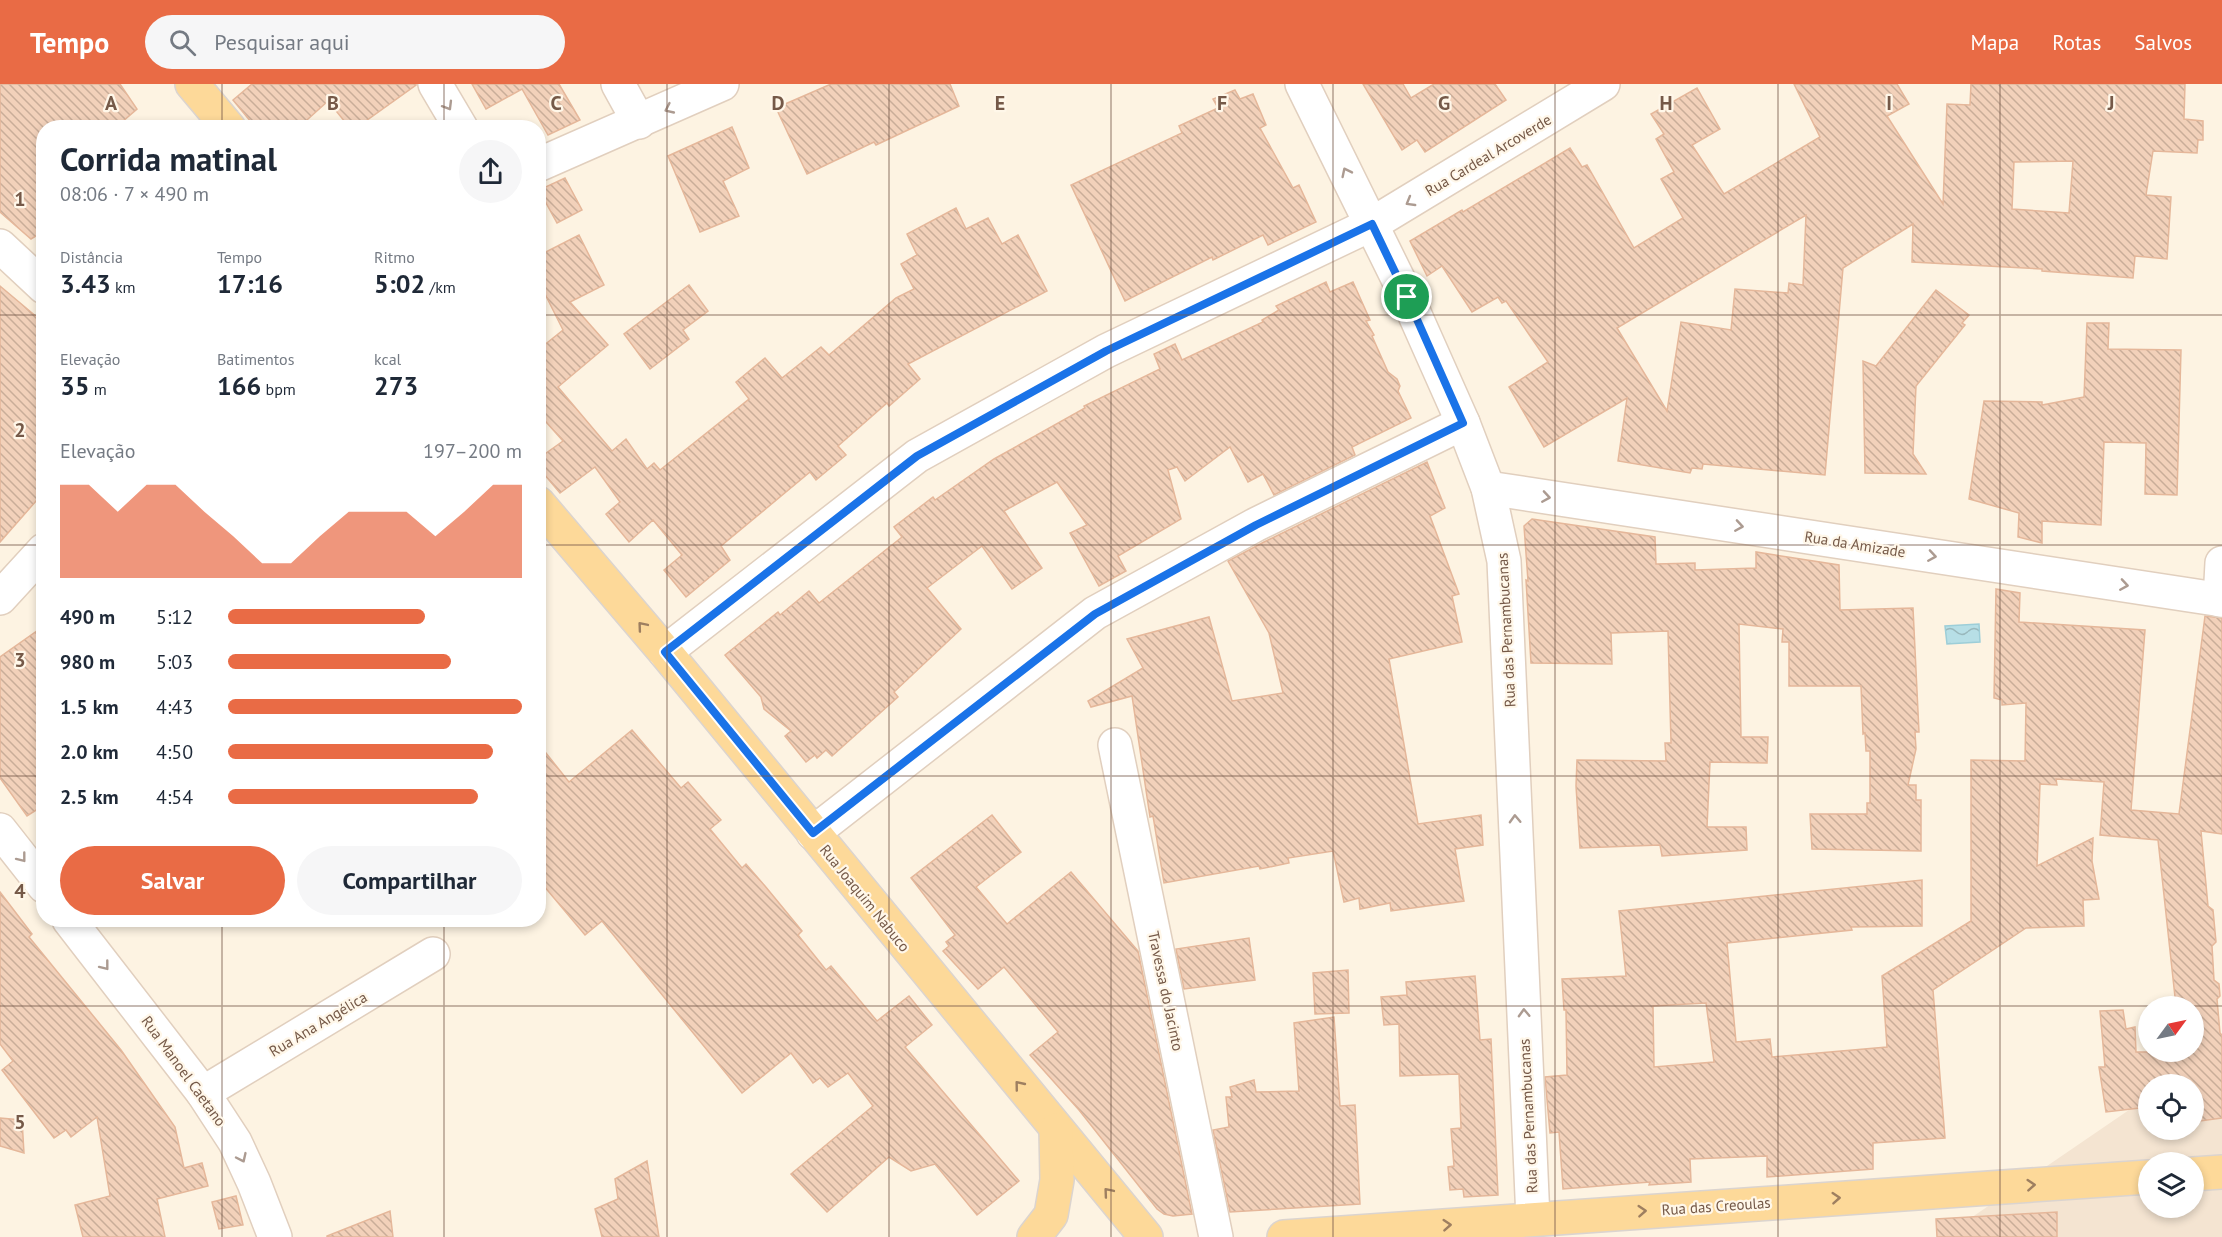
<!DOCTYPE html>
<html lang="pt">
<meta charset="utf-8">
<style>
:root{--surface:#fff;--page:#f6f6f7;--text:#1f2937;--muted:#747a83;--accent:#e96b45}
body{margin:0;font-family:"PT Sans",sans-serif;background:var(--page);color:var(--text);height:100vh;display:flex;flex-direction:column;font-size:22px;white-space:nowrap}
*{box-sizing:border-box;margin:0}
p{font-size:20px;color:var(--muted)}
.icon{flex:none;width:33px;height:33px;fill:none;stroke:currentColor;stroke-width:2;stroke-linecap:round;stroke-linejoin:round}
.map{position:relative;flex:1;overflow:hidden}
.side{position:absolute;left:36px;top:36px;width:510px;height:807px;display:flex;flex-direction:column;background:var(--surface);border-radius:24px;box-shadow:0 3px 9px #0003}
.side>*{flex:none}
.needle{width:39px;rotate:57deg}
.controls{position:absolute;left:2138px;top:912px;display:grid;gap:12px}
.controls a{display:grid;place-items:center;width:66px;height:66px;border-radius:50%;background:var(--surface);box-shadow:0 3px 9px #0003;font-size:30px}
.pin{position:absolute;display:grid;place-items:center;width:51px;height:51px;color:#fff;margin:-26px;border:3px solid #fff;border-radius:50%;box-shadow:0 2px 6px #0007}
.round{display:grid;place-items:center;flex:none;width:63px;height:63px;border-radius:32px;background:var(--page)}
.head{display:flex;align-items:center;justify-content:space-between;height:102px;padding:0 24px}
h1{font-size:33px;font-weight:700;line-height:45px}
.metrics{display:grid;grid-template-columns:repeat(3,1fr);gap:9px;height:102px;padding:6px 24px}
.metrics div{display:grid;align-content:center}
.metrics b{font-size:26px;font-weight:700}
.metrics small{font-size:16px;font-weight:400}
.metrics p{font-size:16px}
.chart{height:168px;padding:12px 24px}
.chart p{display:flex;justify-content:space-between}
.chart svg{width:100%;height:108px;margin-top:6px;fill:var(--accent);opacity:.7}
.primary-button{display:flex;gap:12px;margin-top:auto;padding:12px 24px}
.primary-button a{flex:1;height:69px;border-radius:36px;background:var(--accent);color:#fff;font-size:24px;font-weight:700;line-height:69px;text-align:center}
.primary-button a+a{background:var(--page);color:var(--text)}
ul{padding:0 24px;list-style:none;font-size:20px}
li{display:grid;grid-template-columns:96px 72px 1fr;align-items:center;height:45px}
li i{height:15px;border-radius:8px;background:var(--accent)}
header{display:flex;align-items:center;gap:36px;box-sizing:border-box;height:84px;padding:0 30px;background:var(--accent);color:#fff}
header strong{font-size:28px}
nav{display:flex;gap:33px;margin-inline-start:auto;font-size:21px}
.search{width:420px;height:54px;background:var(--page);display:flex;align-items:center;gap:15px;box-sizing:border-box;padding:0 21px;border-radius:33px;color:var(--muted);font-size:22px}
.map>svg:first-child{display:block}
.residential{fill:#f4e4d1;fill-rule:evenodd}
.water{fill:url(#water-waves);stroke:#9dced8;stroke-width:1.5}
.building{fill:url(#building-back-hatch);stroke:#e5b79a;stroke-width:1.5;fill-rule:evenodd}
.lines{fill:none;stroke-linecap:round;stroke-linejoin:round}
.minor-casing{stroke:#e1cfbe;stroke-width:36}
.major-casing{stroke:#dbd4cf;stroke-width:36}
.minor{stroke:#fff;stroke-width:33}
.major{stroke:#fdd999;stroke-width:33}
.oneway{stroke:#ac9b91}
.oneway2{stroke:#9e7f60}
.route-casing{stroke:#fff;stroke-width:12}
.route{stroke:#1a73e8;stroke-width:8}
.grid{fill:none;stroke:#755948;stroke-width:1.5;stroke-opacity:0.55}
.labels{text-anchor:middle;dominant-baseline:central;stroke-width:4.5;stroke-linejoin:round;paint-order:stroke}
.street-label{font-size:15px;fill:#755948;stroke:#fff7e9}
.grid-label{font-size:20px;text-anchor:middle;font-weight:bold;fill:#755948;stroke:#fff7e9;stroke-width:4.5;stroke-linejoin:round;paint-order:stroke}
</style>
<header>
<strong>Tempo</strong>
<div class="search"><svg class="icon" aria-label="search" viewBox="0 0 24 24"><circle cx="10" cy="10" r="6"/><path d="M15 15l6 6"/></svg>Pesquisar aqui</div>
<nav><a>Mapa</a><a>Rotas</a><a>Salvos</a></nav>
</header>
<div class="map">
<svg width="2222" height="1153" viewBox="0 0 2222 1153">
<defs>
<pattern id="water-waves" width="16" height="10" patternUnits="userSpaceOnUse" patternTransform="scale(1.5)"><rect width="16" height="10" fill="#b7dfe6"/><path d="M0 5q4-4 8 0t8 0" fill="none" stroke="#99b8bc"/></pattern>
<pattern id="building-back-hatch" width="6" height="6" patternUnits="userSpaceOnUse" patternTransform="scale(1.5)"><rect width="6" height="6" fill="#f2d1ba"/><path d="M-1 5l2 2M0 0l6 6M5-1l2 2" fill="none" stroke="#c9ad99"/></pattern>
</defs>
<rect width="100%" height="100%" fill="#fdf3e2"/>
<path class="residential" d="M2222 962V1153H1943L2148 1013V1046H2193V1000H2166ZM2148 1078H2193V1124H2148Z"/>
<path class="water" d="M1979 540 1980 558 1947 560 1945 542Z"/>
<g class="building">
<path d="M0 0H120L137 25 115 44H44V147L31 155 0 128Z"/>
<path d="M252 0H416V1L356 44H350L328 17 298 44H256L233 16Z"/>
<path d="M472 0H559L580 36 548 51 522 5 486 25Z"/>
<path d="M831 0H950L959 22 876 61 874 58 807 90 776 24Z"/>
<path d="M1363 0H1403L1411 14 1434 0H1495L1506 16 1425 68 1417 56 1402 66Z"/>
<path d="M1794 0H1897L1909 20 1887 32 1943 120 1947 20 1970 21 1971 0H2185L2184 35 2203 37V56H2198L2197 69 2153 67 2146 111 2171 113 2167 175 2135 172 2133 194 2042 187V185L1912 178 1913 140 1843 184 1825 391 1703 380 1702 385 1692 384 1690 389 1618 377 1627 314 1544 363 1509 303 1548 278 1506 217 1502 219 1498 213 1472 228 1442 182 1427 192 1410 157 1462 126 1463 128 1570 64 1582 83 1587 81 1634 164 1683 134 1661 95 1674 88 1656 55 1664 50 1651 30 1697 4 1720 45 1692 61 1724 110 1820 53ZM2073 77 2069 129 2012 125 2014 78ZM1806 131 1803 201 1789 199 1788 209 1735 205 1731 246 1681 238 1667 327 1617 244Z"/>
<path d="M1235 6 1240 15 1253 10 1266 41 1260 44 1293 104 1299 101 1316 138 1268 161 1263 151 1213 176 1212 173 1125 217 1071 101 1182 49 1179 42 1218 24 1213 15Z"/>
<path d="M732 43 749 84 723 97 739 132 700 148 668 72Z"/>
<path d="M565 94 582 126 557 139 539 106Z"/>
<path d="M956 124 966 145 988 134 1002 160 1018 151 1047 207 908 280 920 295 889 322 887 319 838 362 846 371 816 396 810 388 721 462 730 476 686 513 664 486 682 471 653 436 629 458 606 430 620 418 595 383 560 409 538 383V375L563 357 538 329V266L563 246 538 196V172L579 151 604 201 570 218 608 261 558 303 612 367 626 355 647 385 654 379 660 386 749 315 736 298 765 274 782 294 821 263 829 271 896 214 914 205 901 180 917 171 907 150Z"/>
<path d="M1326 198 1330 208 1353 198 1370 236 1366 237 1374 251 1372 252 1388 288 1397 295 1400 302 1398 307 1411 334 1352 363 1355 371 1274 411 1263 390 1248 398 1230 363 1185 397 1177 383 1168 386 1181 435 1118 472 1126 487 1099 502 1070 449 1087 441 1057 398 1004 427 1042 484 1012 505 982 462 927 504 961 545 894 608 898 613 832 672 826 666 817 674 815 671 806 678 785 652 791 647 764 625 761 613 725 571 778 528 780 531 809 507 819 519 902 453 894 443 933 413 935 416 994 375 1085 324 1084 322 1160 285 1154 270 1175 260 1182 276 1263 238 1262 236 1279 226 1276 222Z"/>
<path d="M689 201 708 227 683 246 689 255 650 285 624 250Z"/>
<path d="M0 202 44 239V408L0 458Z"/>
<path d="M1936 206 1969 231 1962 239 1965 241 1916 302 1913 370 1926 390 1865 389 1863 277 1876 282Z"/>
<path d="M2087 239H2109L2108 265 2181 266 2177 411 2145 410 2146 359 2104 358 2101 441 2042 437V459L2018 453 2019 429 1969 415 1984 317 2042 318V321L2084 313Z"/>
<path d="M1427 378 1445 424 1430 432 1459 510 1452 512 1462 558 1389 575 1418 740 1481 731 1483 761 1455 765 1464 817 1391 827 1390 819 1360 825 1359 814 1344 818 1333 767 1288 774 1289 779 1260 785 1259 782 1164 799 1153 732 1150 733 1132 612 1091 623 1088 617 1143 584 1127 555 1209 533 1232 617 1283 609 1269 549 1228 477 1264 458Z"/>
<path d="M1532 435 1655 453 1656 480 1695 479V486L1756 484V468L1839 481 1840 526 1913 524 1919 648H1915L1916 665 1908 701H1916V716H1921V767L1812 765 1810 730H1867V719H1870V667H1866L1865 649 1863 650 1861 602H1789V558H1782L1783 545 1739 540 1741 653H1768L1767 679 1710 678 1707 743H1746L1747 766 1662 772 1660 761 1580 764 1576 702 1577 676 1666 677 1665 659H1671L1668 547 1611 549 1612 580 1531 579 1526 496 1528 497 1524 442Z"/>
<path d="M1996 505 2020 509 2019 538 2145 546 2131 726 2179 730 2205 532 2222 534V750L2201 747 2208 822 2213 826 2216 858 2212 862 2214 896 2219 900 2220 912 2217 915 2220 949 2222 951V1034L2193 1038V1000H2148V1023L2106 1028 2099 983H2105L2100 927 2123 926 2126 945 2135 943 2136 968H2193V922H2176L2158 756 2100 751 2104 698 2056 695 2057 701 2040 700 2037 782 2093 754 2092 777 2099 815 2083 816 2084 842 2026 844 1933 906 1945 1054 1873 1059V1085L1767 1093V1072L1690 1075 1691 1098 1649 1101 1650 1098 1563 1105 1559 1048 1550 1049 1545 993 1567 991 1566 926H1564L1562 895 1626 892 1619 827 1922 796V842L1851 843 1852 846 1727 859 1736 958 1770 955 1772 973 1887 963 1882 892 1971 837V676L2025 677 2026 619 2002 621V616L1994 614ZM1706 919 1714 978 1654 983 1653 922Z"/>
<path d="M44 542V721L27 732 0 694V573Z"/>
<path d="M632 646 681 704 688 698 721 736 710 745 742 784 746 780 765 802 802 847 798 851 826 886 831 882 877 937 909 912 932 941 905 963 1019 1097 977 1131 935 1080 911 1087 889 1073 827 1128 791 1090 873 1022 848 989 828 1003 820 994 813 999 791 969 742 1009 602 837 585 851 538 795V659L569 698Z"/>
<path d="M992 731 1021 768 976 803 1007 840 1071 788 1138 867 1192 1130 1173 1132 1164 1130 1157 1125 1079 1026 1030 971 1058 948 1004 883 978 905 943 867 949 862 946 858 955 851 911 794Z"/>
<path d="M0 808 32 850 29 853 121 966 175 1043 184 1084 202 1079 208 1102 157 1115 165 1153H83L75 1121 110 1112 97 1033 71 1053 66 1046 54 1054 2 986 13 977 0 960Z"/>
<path d="M1249 854 1255 896 1184 905 1176 865Z"/>
<path d="M1348 886 1349 929 1315 930 1313 889Z"/>
<path d="M1475 892 1480 956 1491 955 1498 1111 1464 1113 1463 1105 1450 1106 1448 1083 1454 1082 1451 1045 1461 1044 1459 990 1400 992 1399 940 1384 941 1381 913 1407 911 1406 898Z"/>
<path d="M1334 933 1340 1022 1355 1021 1360 1120 1230 1128 1213 1046 1229 1043 1226 1013H1232L1230 1003 1254 996 1256 1008 1299 1007 1294 939Z"/>
<path d="M0 1034 22 1036 24 1069 0 1062Z"/>
<path d="M647 1077 659 1153H602L595 1125 618 1115 615 1095Z"/>
<path d="M236 1112 243 1141 219 1145 212 1118Z"/>
<path d="M390 1127 393 1153H327V1152Z"/>
<path d="M2057 1128V1153H1937L1936 1135Z"/>
</g>
<g class="lines">
<defs>
<g id="minor">
<path d="M435 0 461 44"/>
<path d="M618 0 639 38"/>
<path d="M1302 0 1407 213 1463 339 1488 404 1504 477 1533 1135"/>
<path d="M538 81 722 0"/>
<path d="M0 162 44 203"/>
<path d="M1488 404 2222 516"/>
<path d="M0 514 44 466"/>
<path d="M2220 516 2222 479"/>
<path d="M665 568 917 372 1106 267 1372 140 1603 0"/>
<path d="M1115 661 1216 1153"/>
<path d="M0 746 44 802"/>
<path d="M813 749 1095 529 1255 441 1463 339"/>
<path d="M69 836 203 1009 235 1058 254 1099 275 1153"/>
<path d="M203 1009 433 870"/>
</g>
<g id="major">
<path d="M192 0 229 44"/>
<path d="M538 419 665 568 1146 1153"/>
<path d="M2193 1090 2222 1088"/>
<path d="M1034 1153 1051 1131 1057 1096 1056 1046"/>
<path d="M1284 1153 2148 1093"/>
</g>
</defs>
<use href="#minor" class="minor-casing"/>
<use href="#major" class="major-casing"/>
<use href="#minor" class="minor"/>
<use href="#major" class="major"/>
</g>
<defs><path id="oneway-chevron" d="M-2-3.5L2.5 0L-2 3.5" fill="none" stroke-width="1.6" stroke-linecap="round" stroke-linejoin="round" transform="scale(1.5)"/></defs>
<g class="oneway">
<use href="#oneway-chevron" transform="translate(448 22) rotate(59)"/>
<use href="#oneway-chevron" transform="translate(669 25) rotate(155)"/>
<use href="#oneway-chevron" transform="translate(1346 88) rotate(-116)"/>
<use href="#oneway-chevron" transform="translate(1410 118) rotate(150)"/>
<use href="#oneway-chevron" transform="translate(1546 413) rotate(9)"/>
<use href="#oneway-chevron" transform="translate(1739 442) rotate(9)"/>
<use href="#oneway-chevron" transform="translate(1932 472) rotate(9)"/>
<use href="#oneway-chevron" transform="translate(2124 501) rotate(9)"/>
<use href="#oneway-chevron" transform="translate(1515 735) rotate(-92)"/>
<use href="#oneway-chevron" transform="translate(22 774) rotate(52)"/>
<use href="#oneway-chevron" transform="translate(105 882) rotate(52)"/>
<use href="#oneway-chevron" transform="translate(1524 929) rotate(-92)"/>
<use href="#oneway-chevron" transform="translate(242 1074) rotate(65)"/>
</g>
<g class="oneway2">
<use href="#oneway-chevron" transform="translate(642 542) rotate(-130)"/>
<use href="#oneway-chevron" transform="translate(1019 1001) rotate(-129)"/>
<use href="#oneway-chevron" transform="translate(2031 1101) rotate(-4)"/>
<use href="#oneway-chevron" transform="translate(1108 1108) rotate(-130)"/>
<use href="#oneway-chevron" transform="translate(1836 1114) rotate(-4)"/>
<use href="#oneway-chevron" transform="translate(1642 1127) rotate(-4)"/>
<use href="#oneway-chevron" transform="translate(1447 1141) rotate(-4)"/>
</g>
<g class="lines">
<defs>
<path id="route" d="M1372 140 1407 213 1463 339 1256 441 1095 530 813 749 665 568 917 372 1106 267Z"/>
</defs>
<use href="#route" class="route-casing"/>
<use href="#route" class="route"/>
</g>
<path class="grid" d="M222 0V44M444 0V44M667 0V1153M889 0V1153M1111 0V1153M1333 0V1153M1555 0V1153M1778 0V1153M2000 0V1153M0 231H44M538 231H2222M0 461H44M538 461H2222M0 692H44M538 692H2222M222 836V1153M444 836V1153M0 922H2222"/>
<g class="labels">
<g class="street-label">
<text transform="translate(1488 71) rotate(-31)">Rua Cardeal Arcoverde</text>
<text transform="translate(1855 460) rotate(9)">Rua da Amizade</text>
<text transform="translate(1506 546) rotate(-93)">Rua das Pernambucanas</text>
<text transform="translate(865 814) rotate(51)">Rua Joaquim Nabuco</text>
<text transform="translate(1166 907) rotate(78)">Travessa do Jacinto</text>
<text transform="translate(318 940) rotate(-31)">Rua Ana Angélica</text>
<text transform="translate(184 987) rotate(54)">Rua Manoel Caetano</text>
<text transform="translate(1528 1032) rotate(-93)">Rua das Pernambucanas</text>
<text transform="translate(1716 1122) rotate(-4)">Rua das Creoulas</text>
</g>
</g>
<g class="grid-label">
<text x="111" y="26">A</text>
<text x="333" y="26">B</text>
<text x="556" y="26">C</text>
<text x="778" y="26">D</text>
<text x="1000" y="26">E</text>
<text x="1222" y="26">F</text>
<text x="1444" y="26">G</text>
<text x="1666" y="26">H</text>
<text x="1889" y="26">I</text>
<text x="2111" y="26">J</text>
<text x="20" y="122">1</text>
<text x="20" y="353">2</text>
<text x="20" y="583">3</text>
<text x="20" y="814">4</text>
<text x="20" y="1045">5</text>
</g>
</svg>
<div class="controls">
<a><svg class="needle" viewBox="-14 -14 28 28"><path d="M0-13l5 13h-10z" fill="#e53935"/><path d="M0 13l5-13h-10z" fill="#747a83"/></svg></a>
<a><svg class="icon" aria-label="locate" viewBox="0 0 24 24"><circle cx="12" cy="12" r="6"/><path d="M12 2v4M12 18v4M2 12h4M18 12h4"/></svg></a>
<a><svg class="icon" aria-label="layers" viewBox="0 0 24 24"><path d="M12 4l9 5-9 5-9-5zM3 14l9 5 9-5"/></svg></a>
</div>
<div class="pin" style="left:1407px;top:213px;background:#1e9e55"><svg class="icon" aria-label="arrive" viewBox="0 0 24 24"><path d="M6 21V4h12l-3 4 3 4H6"/></svg></div>
<section class="side">
<div class="head"><div><h1>Corrida matinal</h1><p>08:06 · 7 × 490 m</p></div><a class="round"><svg class="icon" aria-label="share" viewBox="0 0 24 24"><path d="M12 15V3M7 8l5-5 5 5M5 13v7h14v-7"/></svg></a></div>
<div class="metrics">
<div><p>Distância</p><b>3.43<small> km</small></b></div>
<div><p>Tempo</p><b>17:16</b></div>
<div><p>Ritmo</p><b>5:02<small> /km</small></b></div>
</div>
<div class="metrics">
<div><p>Elevação</p><b>35<small> m</small></b></div>
<div><p>Batimentos</p><b>166<small> bpm</small></b></div>
<div><p>kcal</p><b>273</b></div>
</div>
<div class="chart"><p><span>Elevação</span>197–200 m</p>
<svg viewBox="0 0 160 44" preserveAspectRatio="none"><path d="M0 44V6L10 6L20 17L30 6L40 6L50 17L60 27L70 38L80 38L90 27L100 17L110 17L120 17L130 27L140 17L150 6L160 6V44z"/></svg>
</div>
<ul>
<li><b>490 m</b>5:12<i style="width:67%"></i></li>
<li><b>980 m</b>5:03<i style="width:76%"></i></li>
<li><b>1.5 km</b>4:43<i style="width:100%"></i></li>
<li><b>2.0 km</b>4:50<i style="width:90%"></i></li>
<li><b>2.5 km</b>4:54<i style="width:85%"></i></li>
</ul>
<div class="primary-button"><a>Salvar</a><a>Compartilhar</a></div>
</section>
</div>
